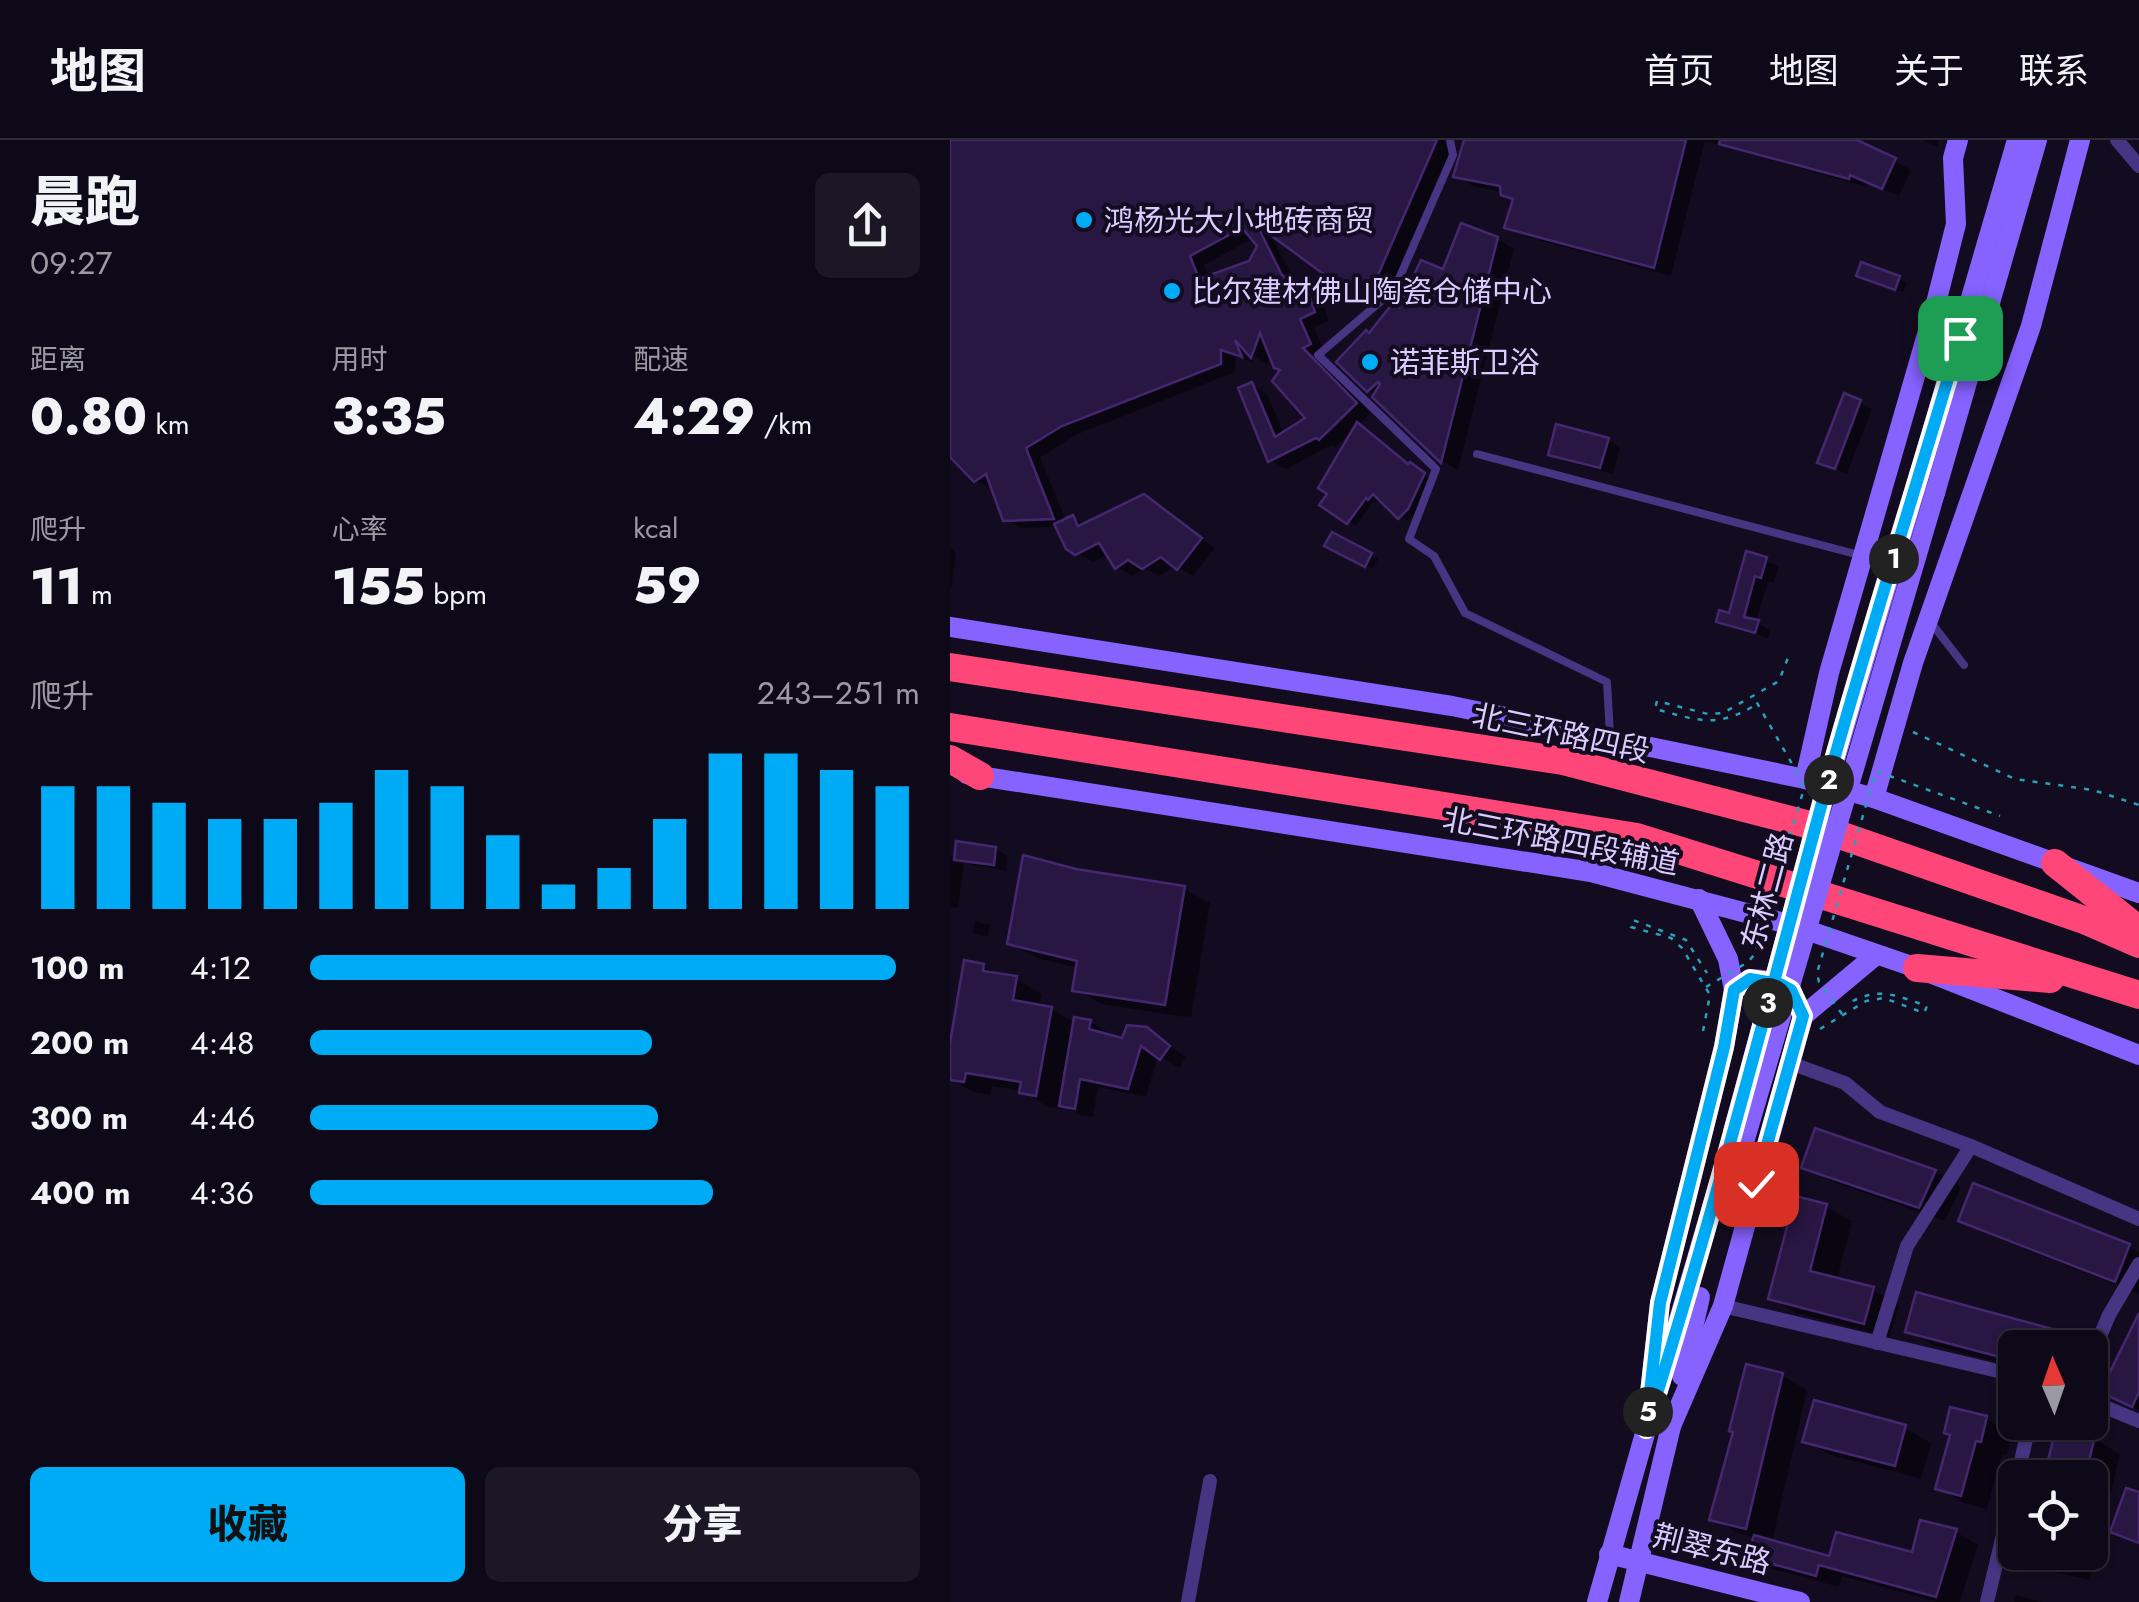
<!DOCTYPE html>
<html lang="zh">
<meta charset="utf-8">
<style>
:root{--surface:#0e0918;--page:#1c1725;--text:#f1f3f6;--muted:#9b9aa2;--line:#2e2a37;--accent:#00abf6}
body{margin:0;font-family:Jost,"Noto Sans SC",sans-serif;background:var(--page);color:var(--text);height:100vh;display:flex;flex-direction:column;font-size:38px;white-space:nowrap}
*{box-sizing:border-box;margin:0}
p{font-size:32px;color:var(--muted)}
.icon{flex:none;width:55px;height:55px;fill:none;stroke:currentColor;stroke-width:2;stroke-linecap:round;stroke-linejoin:round}
.map{position:relative;flex:1;overflow:hidden}
.details{display:flex;flex-direction:column;background:var(--surface);width:950px}
.details>*{flex:none}
.needle{width:65px;rotate:358deg}
.fabs{position:absolute;left:1048px;top:1190px;display:grid;gap:20px}
.fabs a{display:grid;place-items:center;width:110px;height:110px;border-radius:15px;background:var(--surface);box-shadow:0 2px 8px #0004,0 0 0 2px var(--line);font-size:50px}
.pin{position:absolute;display:grid;place-items:center;width:85px;height:85px;color:#fff;margin:-42px;border-radius:20px;box-shadow:0 5px 15px #0006}
.km{position:absolute;width:50px;height:50px;margin:-25px;border-radius:50%;background:#222;color:#fff;font-size:28px;line-height:50px;text-align:center}
.round{display:grid;place-items:center;flex:none;width:105px;height:105px;border-radius:15px;background:var(--page)}
.overview{display:flex;align-items:center;justify-content:space-between;height:170px;padding:0 30px}
h1{font-size:55px;font-weight:800;line-height:75px}
.stats{display:grid;grid-template-columns:repeat(3,1fr);gap:15px;height:170px;padding:10px 30px}
.stats div{display:grid;align-content:center}
.stats b{font-size:50px;font-weight:800}
.stats small{font-size:28px;font-weight:400}
.stats p{font-size:28px}
.chart{height:280px;padding:20px 30px}
.chart p{display:flex;justify-content:space-between}
.chart svg{width:100%;height:180px;margin-top:10px;stroke:var(--accent);stroke-width:6}
.primary-button{display:flex;gap:20px;margin-top:auto;padding:20px 30px}
.primary-button a{flex:1;height:115px;border-radius:15px;background:var(--accent);color:#111;font-size:40px;font-weight:800;line-height:115px;text-align:center}
.primary-button a+a{background:var(--page);color:var(--text)}
ul{padding:0 30px;list-style:none;font-size:32px}
li{display:grid;grid-template-columns:160px 120px 1fr;align-items:center;height:75px}
li i{height:25px;border-radius:12px;background:var(--accent)}
header{display:flex;align-items:center;gap:60px;box-sizing:border-box;height:140px;padding:0 50px;background:var(--surface);border-bottom:2px solid var(--line)}
header strong{font-size:48px}
nav{display:flex;gap:55px;margin-inline-start:auto;font-size:35px}
main{display:flex;flex:1;min-height:0}
.map>svg:first-child{display:block}
.shadow{fill:#0007;fill-rule:evenodd}
.building{fill:#281742;stroke:#452770;stroke-width:2.5;fill-rule:evenodd}
.lines{fill:none;stroke-linecap:round;stroke-linejoin:round}
.path{stroke:#27a2b7;stroke-width:2.5;stroke-dasharray:5 8;stroke-linecap:butt}
.lane{stroke:#473482;stroke-width:8}
.street{stroke:#473482;stroke-width:14}
.secondary{stroke:#8662ff;stroke-width:20}
.highway{stroke:#ff4678;stroke-width:28}
.path-bridge{stroke:#27a2b7;stroke-width:2.5;stroke-dasharray:5 8;stroke-linecap:butt}
.secondary-bridge{stroke:#8662ff;stroke-width:20}
.route-casing{stroke:#fff;stroke-width:20}
.route{stroke:#00abf6;stroke-width:12}
.poi-dot{fill:#00abf6;stroke:#130c20;stroke-width:4}
.labels{text-anchor:middle;dominant-baseline:central;stroke-width:8;stroke-linejoin:round;paint-order:stroke}
.poi-label{font-size:30px;fill:#dccbff;stroke:#130c20;text-anchor:start}
.street-label{font-size:30px;fill:#dccbff;stroke:#130c20}
</style>
<header>
<strong>地图</strong>
<nav><a>首页</a><a>地图</a><a>关于</a><a>联系</a></nav>
</header>
<main>
<section class="details">
<div class="overview"><div><h1>晨跑</h1><p>09:27</p></div><a class="round"><svg class="icon" aria-label="share" viewBox="0 0 24 24"><path d="M12 15V3M7 8l5-5 5 5M5 13v7h14v-7"/></svg></a></div>
<div class="stats">
<div><p>距离</p><b>0.80<small> km</small></b></div>
<div><p>用时</p><b>3:35</b></div>
<div><p>配速</p><b>4:29<small> /km</small></b></div>
</div>
<div class="stats">
<div><p>爬升</p><b>11<small> m</small></b></div>
<div><p>心率</p><b>155<small> bpm</small></b></div>
<div><p>kcal</p><b>59</b></div>
</div>
<div class="chart"><p><span>爬升</span>243–251 m</p>
<svg viewBox="0 0 160 44" preserveAspectRatio="none"><path d="M5 44V14M15 44V14M25 44V18M35 44V22M45 44V22M55 44V18M65 44V10M75 44V14M85 44V26M95 44V38M105 44V34M115 44V22M125 44V6M135 44V6M145 44V10M155 44V14"/></svg>
</div>
<ul>
<li><b>100 m</b>4:12<i style="width:96%"></i></li>
<li><b>200 m</b>4:48<i style="width:56%"></i></li>
<li><b>300 m</b>4:46<i style="width:57%"></i></li>
<li><b>400 m</b>4:36<i style="width:66%"></i></li>
</ul>
<div class="primary-button"><a>收藏</a><a>分享</a></div>
</section>
<div class="map">
<svg width="1189" height="1462" viewBox="0 0 1189 1462">
<rect width="100%" height="100%" fill="#130c20"/>
<g class="shadow">
<path d="M0 0H494L500 13 443 143 423 165 319 91 348 146 374 165 379 181 364 187 375 213 366 217 420 273 407 286 459 326 481 339 466 373 457 381 430 358 426 362 424 361 406 386 373 364 404 289 386 307 382 305 336 329 320 320 302 245 317 254 334 294 359 278 321 213 317 224 301 215 304 223 286 216 285 232 128 294 90 317 116 381 123 378 136 385 194 356 265 408 243 436 226 426 209 436 194 428 182 436 167 427 159 414 143 422 118 407 108 387 71 388 55 379 44 347 41 349 25 340 0 313ZM304 98 310 105 301 123 259 138 254 125Z"/>
<path d="M516 0H908L961 30 949 56 917 43 916 47 755 1 721 136 574 96 557 87 565 60 553 52 523 46 506 36Z"/>
<path d="M973 0H990L987 7Z"/>
<path d="M547 99 564 109 508 330 492 321 419 250 420 195Z"/>
<path d="M949 138 957 143 953 152 917 139Z"/>
<path d="M910 262 922 269 897 334 870 322Z"/>
<path d="M658 300 670 307 663 334 614 321 601 313Z"/>
<path d="M383 395 428 419 423 429 378 405Z"/>
<path d="M0 406 6 414 1 449 0 448Z"/>
<path d="M797 414 829 426 824 443 818 441 806 482 820 490 818 498 781 488 769 481 781 476Z"/>
<path d="M45 709 58 716 56 731 14 723 8 768 0 767V715L7 718Z"/>
<path d="M125 732 234 749 260 763 241 878 151 864 125 849 129 828 86 818 60 803Z"/>
<path d="M25 781 40 785 38 797 22 793Z"/>
<path d="M33 826 51 837 66 839 92 854 90 867 101 869 126 883 140 882 157 892V896L173 901 196 889 236 917 229 928 208 915 196 957 148 947 143 977 129 975 112 965V969L98 967 71 951 42 946 40 955 23 952 0 939V918Z"/>
<path d="M866 991 985 1032 1011 1047 995 1081 880 1041 854 1026Z"/>
<path d="M846 1059 876 1067 902 1081 887 1140 923 1150 949 1165 940 1197 846 1173 821 1158Z"/>
<path d="M1011 1080 1178 1106 1189 1112V1154L1037 1094Z"/>
<path d="M1189 1178V1270L1176 1264Z"/>
<path d="M958 1190 1127 1198 1153 1213 1143 1248 1140 1247V1208H1065V1227L983 1205Z"/>
<path d="M832 1235 857 1250 822 1402 881 1419 964 1416 1006 1392 1028 1405 1010 1462H987L892 1436 889 1447 823 1429 800 1416 805 1398 788 1393 762 1378Z"/>
<path d="M1036 1279 1062 1294 1057 1315 1052 1314 1037 1369 1014 1363 988 1348Z"/>
<path d="M955 1288 981 1303 971 1339 881 1315 855 1301Z"/>
<path d="M1144 1299 1170 1314 1140 1440 1104 1432 1078 1417 1079 1412H1140V1338H1097Z"/>
<path d="M1066 1455 1093 1462H1064Z"/>
</g>
<g class="building">
<path d="M0 0H487L428 135 406 158 307 85 332 135 359 154 365 172 350 179 361 204 353 208 407 263 369 300 366 298 318 322 288 248 302 242 325 297 355 278 322 241 330 230 324 228 310 193 301 218 285 200 292 217 271 210V224L112 286 76 308 104 379 53 381 36 334 24 342 0 317ZM292 88 307 106 299 121 249 139 240 116Z"/>
<path d="M514 0H736L704 128 554 88 563 59 551 55 550 46 503 37Z"/>
<path d="M770 0H907L946 18 932 49 900 35 899 39 769 4Z"/>
<path d="M511 83 548 97 491 323 422 257 430 244 428 242 417 252 386 222 416 190 419 193 443 163 449 167 471 120 493 129Z"/>
<path d="M911 122 950 136 945 150 906 136Z"/>
<path d="M894 253 911 260 885 329 867 323Z"/>
<path d="M407 282 458 324 460 322 475 333 458 369 448 379 423 354 418 360 416 358 397 384 369 365 377 354 368 348Z"/>
<path d="M606 284 659 298 650 328 598 315Z"/>
<path d="M194 354 252 398 227 430 211 417 192 429 178 420 165 429 149 403 125 415 116 409 104 384 123 375 128 386Z"/>
<path d="M382 392 422 413 415 427 374 406Z"/>
<path d="M796 411 817 417 811 438 805 436 794 477 809 480 805 493 766 482 769 470 779 473Z"/>
<path d="M6 701 46 707 44 725 4 720Z"/>
<path d="M73 715 126 729 235 746 215 865 122 851 127 821 57 804Z"/>
<path d="M14 820 34 824 33 831 67 836 63 860 102 867 86 956 69 953 71 942 16 933 14 942 0 940V903Z"/>
<path d="M124 877 141 880 139 889 172 898 177 885 197 887 220 906 210 920 191 906 178 949 130 939 125 969 109 966Z"/>
<path d="M865 988 986 1030 969 1068 851 1028Z"/>
<path d="M1023 1043 1180 1104 1165 1142 1008 1081Z"/>
<path d="M845 1056 877 1064 860 1131 924 1147 914 1184 818 1159Z"/>
<path d="M966 1152 1128 1196 1125 1208H1065V1221L955 1192Z"/>
<path d="M1189 1173V1252L1182 1267 1150 1252Z"/>
<path d="M796 1224 833 1233 796 1389 759 1380 783 1292 779 1291Z"/>
<path d="M864 1260 956 1285 945 1326 852 1302Z"/>
<path d="M1000 1267 1037 1276 1031 1302 1026 1301 1011 1356 985 1349 1000 1295 994 1293Z"/>
<path d="M1106 1287 1145 1296 1135 1338H1094Z"/>
<path d="M1176 1348 1189 1352V1403L1160 1392Z"/>
<path d="M970 1380 1007 1389 986 1457 869 1425 866 1436 797 1417 804 1395 879 1416 886 1392 962 1412Z"/>
</g>
<g class="lines">
<g class="path">
<path d="M802 567C764 589 744 579 705 569L707 561 758 574 773 573 829 541 839 515"/>
<path d="M963 592 1065 639 1143 650 1189 665"/>
<path d="M870 889 916 861 934 858 974 873 977 866C944 855 929 846 897 864"/>
<path d="M753 891 760 855 732 808 721 798 681 787 683 780 736 800 757 833"/>
</g>
<g class="lane">
<path d="M500 0 503 15 444 150 368 215 486 329 459 399 484 416 515 473 657 542 660 595"/>
<path d="M527 314 913 416"/>
<path d="M982 484 1014 525"/>
</g>
<g class="street">
<path d="M1167 0 1189 26"/>
<path d="M840 923 895 943 930 972 1021 1006"/>
<path d="M773 1166 1065 1235"/>
<path d="M927 1203 957 1106 1021 1006 1189 1079"/>
<path d="M1140 1220 1159 1175 1189 1124"/>
<path d="M1140 1261 1189 1281"/>
<path d="M1067 1338 1080 1282"/>
<path d="M238 1462 260 1341"/>
<path d="M1037 1462 1065 1345"/>
</g>
<g class="secondary">
<path d="M965 350 1067 0"/>
<path d="M985 353 1087 0"/>
<path d="M0 487 502 566 855 639 924 658 1189 753"/>
<path d="M17 634 641 732 842 785 967 828 1189 915"/>
<path d="M855 639 879 533 985 167 1006 84 1003 18 1008 0"/>
<path d="M924 658 963 523 1081 186 1130 0"/>
<path d="M784 850 800 839C832 840 841 848 853 876"/>
<path d="M732 1236 750 1157"/>
<path d="M710 1244 770 1040"/>
<path d="M721 1286 773 1166 853 876 926 815"/>
<path d="M696 1289 710 1163 774 907 784 850 778 819 749 759"/>
<path d="M659 1414 850 1462"/>
<path d="M647 1462 700 1276"/>
<path d="M679 1462 724 1274"/>
</g>
<g class="highway">
<path d="M0 527 613 621 864 686 1134 780 1189 804"/>
<path d="M0 587 687 697 1189 855"/>
<path d="M0 619 30 636"/>
<path d="M1105 723 1189 790"/>
<path d="M967 828 1100 839"/>
</g>
<g class="path-bridge">
<path d="M756 847 798 822 804 815 853 652 852 641 803 556"/>
<path d="M892 874 869 842 867 833 926 631 1050 676"/>
</g>
<g class="secondary-bridge">
<path d="M783 992 878 643 965 350"/>
<path d="M782 1043 985 353"/>
</g>
</g>
<g class="lines">
<defs>
<path id="route" d="M806 1044 853 876 841 850 830 844 800 839 784 850 774 907 710 1163 696 1289C763 1077 818 862 876 648 918 497 966 348 1010 198"/>
</defs>
<use href="#route" class="route-casing"/>
<use href="#route" class="route"/>
</g>
<g class="poi-dot">
<circle cx="134" cy="80" r="10"/>
<circle cx="222" cy="151" r="10"/>
<circle cx="420" cy="222" r="10"/>
</g>
<g class="labels">
<g class="poi-label">
<text x="154" y="80">鸿杨光大小地砖商贸</text>
<text x="242" y="151">比尔建材佛山陶瓷仓储中心</text>
<text x="440" y="222">诺菲斯卫浴</text>
</g>
<g class="street-label">
<text transform="translate(611 593) rotate(12)">北三环路四段</text>
<text transform="translate(611 701) rotate(11)">北三环路四段辅道</text>
<text transform="translate(817 751) rotate(-75)">东林二路</text>
<text transform="translate(762 1409) rotate(14)">荆翠东路</text>
</g>
</g>
</svg>
<div class="fabs">
<a><svg class="needle" viewBox="-14 -14 28 28"><path d="M0-13l5 13h-10z" fill="#e53935"/><path d="M0 13l5-13h-10z" fill="#9b9aa2"/></svg></a>
<a><svg class="icon" aria-label="locate" viewBox="0 0 24 24"><circle cx="12" cy="12" r="6"/><path d="M12 2v4M12 18v4M2 12h4M18 12h4"/></svg></a>
</div>
<div class="pin" style="left:1010px;top:198px;background:#1e9e55"><svg class="icon" aria-label="arrive" viewBox="0 0 24 24"><path d="M6 21V4h12l-3 4 3 4H6"/></svg></div>
<div class="pin" style="left:806px;top:1044px;background:#d93025"><svg class="icon" aria-label="check" viewBox="0 0 24 24"><path d="M5 12l5 5 9-10"/></svg></div>
<b class="km" style="left:944px;top:419px">1</b>
<b class="km" style="left:879px;top:640px">2</b>
<b class="km" style="left:818px;top:863px">3</b>
<b class="km" style="left:698px;top:1272px">5</b>
</div>
</main>
